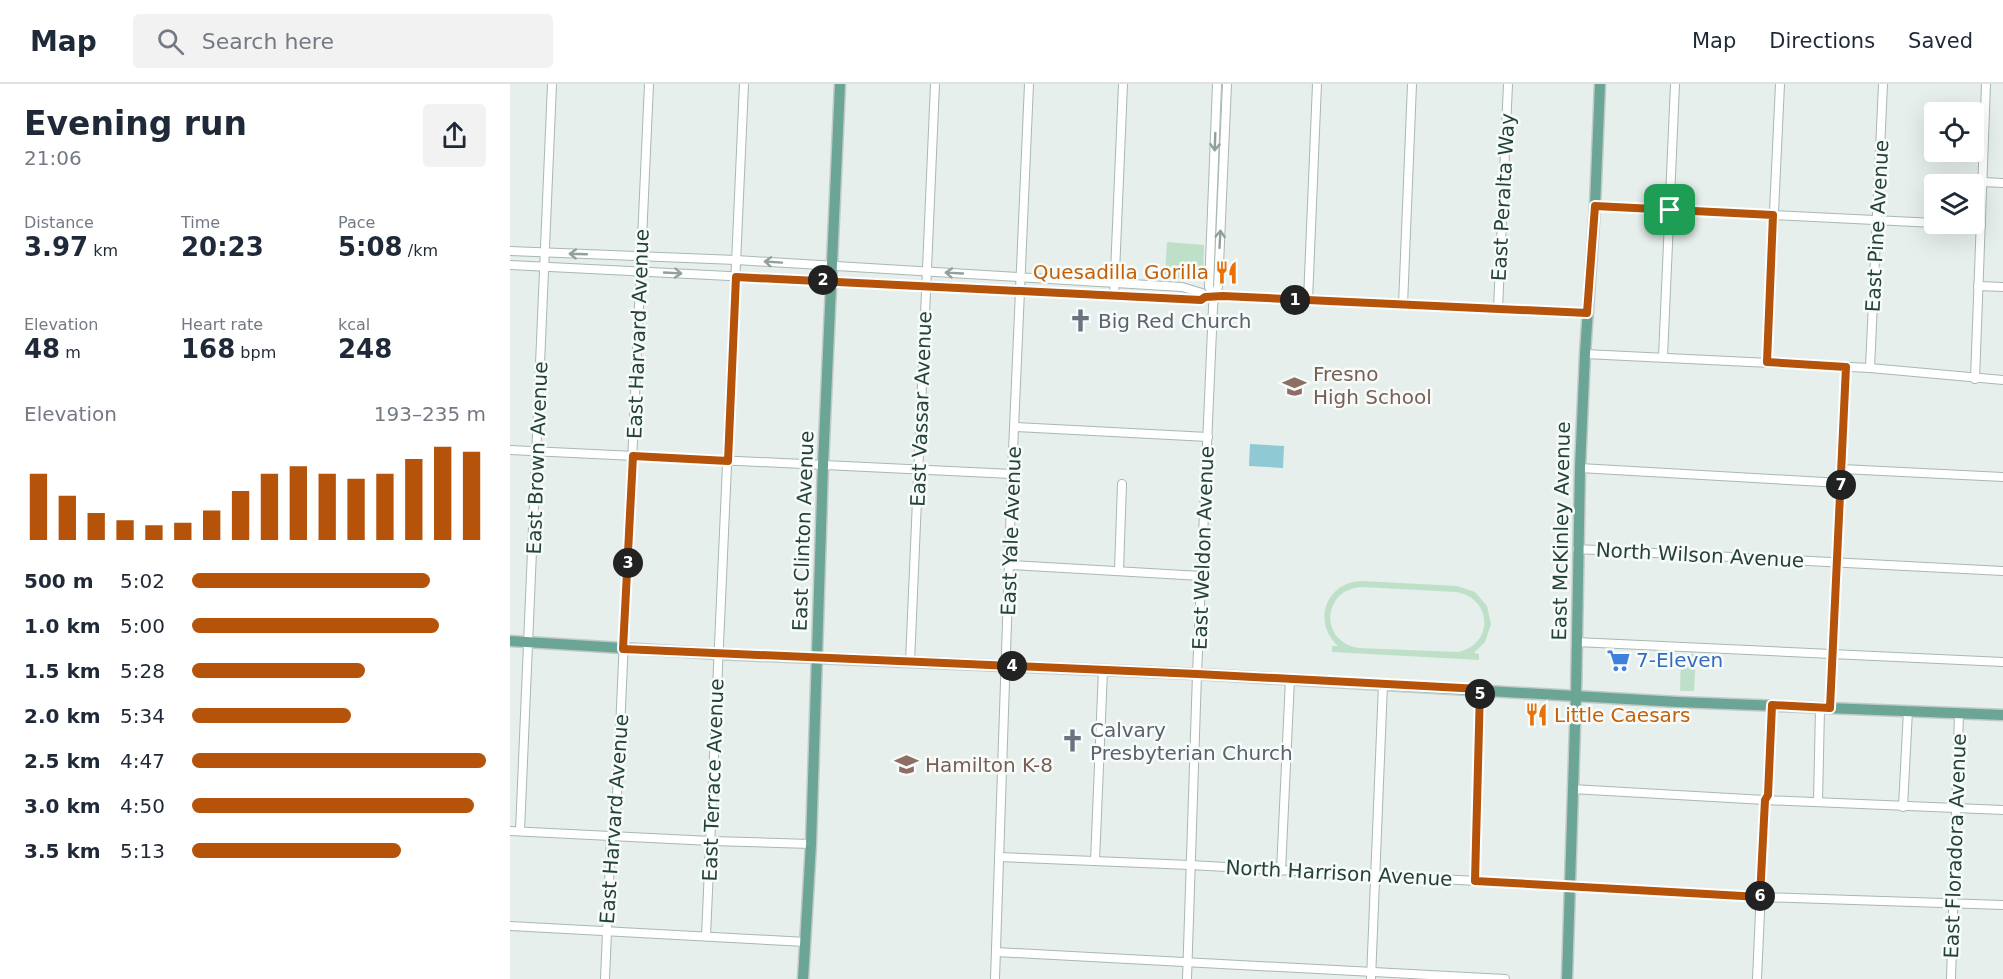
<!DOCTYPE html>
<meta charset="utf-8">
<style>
:root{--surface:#fff;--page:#f2f2f3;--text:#1f2937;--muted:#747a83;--line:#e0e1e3;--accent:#b45309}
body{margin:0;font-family:"DejaVu Sans",sans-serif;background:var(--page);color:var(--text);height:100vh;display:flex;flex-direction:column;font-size:22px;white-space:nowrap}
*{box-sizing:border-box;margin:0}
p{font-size:20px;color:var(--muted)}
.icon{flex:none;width:33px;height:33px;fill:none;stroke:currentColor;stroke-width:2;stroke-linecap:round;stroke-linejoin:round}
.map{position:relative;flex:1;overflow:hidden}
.drawer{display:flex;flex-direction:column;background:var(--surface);width:510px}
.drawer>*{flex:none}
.controls{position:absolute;left:1414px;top:18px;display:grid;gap:12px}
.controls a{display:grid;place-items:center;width:60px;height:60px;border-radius:6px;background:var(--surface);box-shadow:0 6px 24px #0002;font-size:30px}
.pin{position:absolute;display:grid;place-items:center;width:51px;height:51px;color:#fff;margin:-26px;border-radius:12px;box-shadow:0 3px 9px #0006}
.km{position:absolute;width:30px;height:30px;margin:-15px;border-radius:50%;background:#222;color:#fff;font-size:16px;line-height:30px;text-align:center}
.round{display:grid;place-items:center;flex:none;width:63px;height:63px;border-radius:6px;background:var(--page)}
.overview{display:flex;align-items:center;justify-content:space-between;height:102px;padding:0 24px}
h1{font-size:33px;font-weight:700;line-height:45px}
.metrics{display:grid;grid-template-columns:repeat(3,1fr);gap:9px;height:102px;padding:6px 24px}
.metrics div{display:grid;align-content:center}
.metrics b{font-size:26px;font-weight:700}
.metrics small{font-size:16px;font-weight:400}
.metrics p{font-size:16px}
.chart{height:168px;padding:12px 24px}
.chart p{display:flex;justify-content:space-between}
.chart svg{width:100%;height:108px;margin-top:6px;stroke:var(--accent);stroke-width:6}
ul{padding:0 24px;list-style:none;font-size:20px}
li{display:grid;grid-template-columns:96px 72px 1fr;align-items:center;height:45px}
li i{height:15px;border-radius:8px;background:var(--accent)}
header{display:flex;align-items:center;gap:36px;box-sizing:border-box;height:84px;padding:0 30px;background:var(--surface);border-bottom:2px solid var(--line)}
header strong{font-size:28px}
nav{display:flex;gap:33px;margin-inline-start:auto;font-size:21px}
.search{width:420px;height:54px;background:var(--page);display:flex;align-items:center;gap:15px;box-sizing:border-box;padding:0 21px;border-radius:6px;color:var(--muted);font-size:22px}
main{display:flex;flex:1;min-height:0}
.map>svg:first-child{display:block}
.green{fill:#bfe0c8;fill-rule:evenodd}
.water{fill:#8ec9d4}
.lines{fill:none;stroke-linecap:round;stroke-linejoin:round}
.minor-casing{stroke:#a8b8b2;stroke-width:10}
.major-casing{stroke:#c2cac8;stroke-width:13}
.minor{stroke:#fff;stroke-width:8}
.major{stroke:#6aa596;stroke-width:10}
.oneway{stroke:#92a09c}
.route-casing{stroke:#fff;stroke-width:12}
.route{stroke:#b45309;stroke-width:8}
.labels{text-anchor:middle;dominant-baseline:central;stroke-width:5;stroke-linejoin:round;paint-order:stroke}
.street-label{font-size:20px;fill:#24423a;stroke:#f7fbf9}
.food-label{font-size:20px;fill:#c56008;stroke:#f7fbf9;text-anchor:end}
.worship-label{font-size:20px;fill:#5b616d;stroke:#f7fbf9;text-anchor:start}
.education-label{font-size:20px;fill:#785e54;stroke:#f7fbf9;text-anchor:start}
.shop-label{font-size:20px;fill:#366cbe;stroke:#f7fbf9;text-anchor:start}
</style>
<header>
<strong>Map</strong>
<div class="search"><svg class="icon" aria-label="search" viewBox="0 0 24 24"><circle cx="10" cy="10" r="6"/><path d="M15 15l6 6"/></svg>Search here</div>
<nav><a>Map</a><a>Directions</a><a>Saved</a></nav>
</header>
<main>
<section class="drawer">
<div class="overview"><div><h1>Evening run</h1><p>21:06</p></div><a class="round"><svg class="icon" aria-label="share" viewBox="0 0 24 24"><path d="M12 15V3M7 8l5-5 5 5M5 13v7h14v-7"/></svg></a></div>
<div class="metrics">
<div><p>Distance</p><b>3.97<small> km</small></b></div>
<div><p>Time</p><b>20:23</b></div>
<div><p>Pace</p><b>5:08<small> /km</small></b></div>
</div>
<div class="metrics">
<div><p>Elevation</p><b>48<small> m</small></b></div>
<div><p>Heart rate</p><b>168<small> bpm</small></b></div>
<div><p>kcal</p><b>248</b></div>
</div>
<div class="chart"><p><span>Elevation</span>193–235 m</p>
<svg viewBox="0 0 160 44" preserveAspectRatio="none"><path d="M5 44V17M15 44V26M25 44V33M35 44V36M45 44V38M55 44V37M65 44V32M75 44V24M85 44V17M95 44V14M105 44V17M115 44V19M125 44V17M135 44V11M145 44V6M155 44V8"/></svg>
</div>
<ul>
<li><b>500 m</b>5:02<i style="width:81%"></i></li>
<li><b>1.0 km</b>5:00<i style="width:84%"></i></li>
<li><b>1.5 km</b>5:28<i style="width:59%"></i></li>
<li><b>2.0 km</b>5:34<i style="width:54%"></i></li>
<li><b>2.5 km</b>4:47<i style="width:100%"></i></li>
<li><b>3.0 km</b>4:50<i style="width:96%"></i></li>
<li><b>3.5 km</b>5:13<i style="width:71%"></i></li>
</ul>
</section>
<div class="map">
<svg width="1493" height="895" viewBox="0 0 1493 895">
<rect width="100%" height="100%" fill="#e6efeb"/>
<g class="green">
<path d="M657 158 694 161 693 196 657 194 655 190Z"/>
<path d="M852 497 947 502 965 508 977 522 981 540 975 558 964 569 969 570V576L822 568V562H828C802 537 816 498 852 497ZM852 503 946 508C983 514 984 561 948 568L849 564C809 558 812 505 852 503Z"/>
<path d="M1171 570H1186L1184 607H1170Z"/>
</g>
<path class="water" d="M740 360 774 362 773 384 739 382Z"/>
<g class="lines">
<defs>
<g id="minor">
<path d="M1473 98 1493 99"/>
<path d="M1085 122 1425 139"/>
<path d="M1432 140 1471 141"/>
<path d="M0 167 226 176 672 203 692 209 695 213"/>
<path d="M0 181 691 216 695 213 713 212 1077 229"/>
<path d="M1468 202 1493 203"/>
<path d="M604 212 613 0"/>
<path d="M704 213 699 203 707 0"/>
<path d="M798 216 807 0"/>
<path d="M893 221 902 0"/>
<path d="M988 225 998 0"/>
<path d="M1075 270 1360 284 1493 296"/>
<path d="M1153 273 1165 0"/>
<path d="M1257 278 1270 0"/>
<path d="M1360 284 1373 0"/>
<path d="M1465 295 1476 0"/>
<path d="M505 343 698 353"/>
<path d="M0 366 502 390"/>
<path d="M1070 384 1331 399"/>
<path d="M1332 385 1493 393"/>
<path d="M1067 465 1493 487"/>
<path d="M500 481 691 492"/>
<path d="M609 486 612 400"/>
<path d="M1066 558 1493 578"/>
<path d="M400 578 425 0"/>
<path d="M1320 624 1336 283"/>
<path d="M1062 705 1255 716 1493 726"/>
<path d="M1308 718 1310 624"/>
<path d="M1393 723 1398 626"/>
<path d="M0 747 201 757 301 760"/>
<path d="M10 747 42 0"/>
<path d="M489 773 680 781 1250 813 1493 821"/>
<path d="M585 777 593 586"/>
<path d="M771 787 780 595"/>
<path d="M965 797 970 605"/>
<path d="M0 842 296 858"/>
<path d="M196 852 234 0"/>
<path d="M486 868 995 895"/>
<path d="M95 895 101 753 106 734 139 0"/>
<path d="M485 895 502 390 519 0"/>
<path d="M677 895 687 590 703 223 704 213 708 203 717 0"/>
<path d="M861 895 873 600"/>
<path d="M1247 895 1255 716 1258 711 1262 621"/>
<path d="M1441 895 1449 629"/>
</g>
<g id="major">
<path d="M0 557 208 570 687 590 1168 618 1493 631"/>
<path d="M293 895 301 760 313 381 330 0"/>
<path d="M1057 895 1066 611 1070 384 1075 270 1085 122 1090 0"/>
</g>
</defs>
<use href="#minor" class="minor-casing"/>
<use href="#major" class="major-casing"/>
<use href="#minor" class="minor"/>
<use href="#major" class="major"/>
</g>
<defs><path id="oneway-shaft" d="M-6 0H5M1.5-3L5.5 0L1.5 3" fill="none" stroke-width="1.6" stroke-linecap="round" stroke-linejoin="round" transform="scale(1.5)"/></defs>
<g class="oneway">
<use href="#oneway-shaft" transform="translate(705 58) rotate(92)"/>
<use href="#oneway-shaft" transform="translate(710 155) rotate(-87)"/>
<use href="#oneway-shaft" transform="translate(68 170) rotate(-178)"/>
<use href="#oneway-shaft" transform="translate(263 178) rotate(-176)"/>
<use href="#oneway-shaft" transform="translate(163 189) rotate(3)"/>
<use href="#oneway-shaft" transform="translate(444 189) rotate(-177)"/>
</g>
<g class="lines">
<defs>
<path id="route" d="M1085 122 1263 131 1257 278 1336 283 1320 624 1262 621 1258 711 1255 716 1250 813 965 797 970 605 687 590 113 565 123 372 218 377 226 193 691 216 695 213 713 212 1077 229Z"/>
</defs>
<use href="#route" class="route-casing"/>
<use href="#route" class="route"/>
</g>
<defs>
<symbol id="restaurant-bare" viewBox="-9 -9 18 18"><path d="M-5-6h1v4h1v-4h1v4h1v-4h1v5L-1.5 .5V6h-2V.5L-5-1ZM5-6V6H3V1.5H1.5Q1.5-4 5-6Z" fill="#e8710a" stroke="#f7fbf9" stroke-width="2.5" paint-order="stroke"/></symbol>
<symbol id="church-bare" viewBox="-9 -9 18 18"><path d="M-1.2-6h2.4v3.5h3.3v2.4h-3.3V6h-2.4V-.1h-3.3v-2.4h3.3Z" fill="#6b7280" stroke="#f7fbf9" stroke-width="2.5" paint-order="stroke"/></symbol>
<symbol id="school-bare" viewBox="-9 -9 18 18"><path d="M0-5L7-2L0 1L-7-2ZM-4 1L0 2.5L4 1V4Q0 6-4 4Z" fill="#8d6e63" stroke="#f7fbf9" stroke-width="2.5" paint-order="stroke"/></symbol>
<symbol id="supermarket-bare" viewBox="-9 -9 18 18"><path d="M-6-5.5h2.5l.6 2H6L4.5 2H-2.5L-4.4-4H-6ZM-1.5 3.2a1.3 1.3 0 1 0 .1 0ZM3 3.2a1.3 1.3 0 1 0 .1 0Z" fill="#3f7fe0" stroke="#f7fbf9" stroke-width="2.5" paint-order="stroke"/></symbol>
</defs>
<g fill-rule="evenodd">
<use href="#restaurant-bare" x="700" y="172" width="33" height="33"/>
<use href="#church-bare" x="554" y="220" width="33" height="33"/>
<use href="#school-bare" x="768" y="286" width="33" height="33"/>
<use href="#supermarket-bare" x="1092" y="560" width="33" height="33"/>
<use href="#restaurant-bare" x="1010" y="614" width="33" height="33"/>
<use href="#church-bare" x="546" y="640" width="33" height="33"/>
<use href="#school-bare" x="380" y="664" width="33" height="33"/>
</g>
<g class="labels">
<g class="street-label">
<text transform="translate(993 113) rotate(-87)">East Peralta Way</text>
<text transform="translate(1367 142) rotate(-87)">East Pine Avenue</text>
<text transform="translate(128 250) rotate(-88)">East Harvard Avenue</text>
<text transform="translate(411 325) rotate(-88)">East Vassar Avenue</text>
<text transform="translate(27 374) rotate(-88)">East Brown Avenue</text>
<text transform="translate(293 447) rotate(-88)">East Clinton Avenue</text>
<text transform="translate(501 447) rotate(-88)">East Yale Avenue</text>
<text transform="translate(1051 447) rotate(-89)">East McKinley Avenue</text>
<text transform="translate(693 464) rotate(-88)">East Weldon Avenue</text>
<text transform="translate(1190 471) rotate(3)">North Wilson Avenue</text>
<text transform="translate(203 696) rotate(-88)">East Terrace Avenue</text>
<text transform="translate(104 735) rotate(-86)">East Harvard Avenue</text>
<text transform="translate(1445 762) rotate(-88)">East Floradora Avenue</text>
<text transform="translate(829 789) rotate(3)">North Harrison Avenue</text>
</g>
<g class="food-label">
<text x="699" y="188">Quesadilla Gorilla</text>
<text x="1044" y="631" text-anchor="start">Little Caesars</text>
</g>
<g class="worship-label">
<text x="588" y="237">Big Red Church</text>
<text x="580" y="646">Calvary<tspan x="580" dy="23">Presbyterian Church</tspan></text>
</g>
<g class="education-label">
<text x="803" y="290">Fresno<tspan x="803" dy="23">High School</tspan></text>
<text x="415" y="681">Hamilton K-8</text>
</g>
<g class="shop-label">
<text x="1126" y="576">7-Eleven</text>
</g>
</g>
</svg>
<div class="controls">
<a><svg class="icon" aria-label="locate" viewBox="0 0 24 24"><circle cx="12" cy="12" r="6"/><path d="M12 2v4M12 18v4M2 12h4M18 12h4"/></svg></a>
<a><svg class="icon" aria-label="layers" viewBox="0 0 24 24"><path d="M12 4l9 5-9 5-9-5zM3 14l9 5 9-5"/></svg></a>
</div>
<div class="pin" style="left:1160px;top:126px;background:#1e9e55"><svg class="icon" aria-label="arrive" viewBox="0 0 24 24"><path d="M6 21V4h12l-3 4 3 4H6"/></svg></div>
<b class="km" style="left:785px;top:216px">1</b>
<b class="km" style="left:313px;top:196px">2</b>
<b class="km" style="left:118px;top:479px">3</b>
<b class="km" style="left:502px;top:582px">4</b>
<b class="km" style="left:970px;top:610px">5</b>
<b class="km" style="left:1250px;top:812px">6</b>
<b class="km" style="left:1331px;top:401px">7</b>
</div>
</main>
